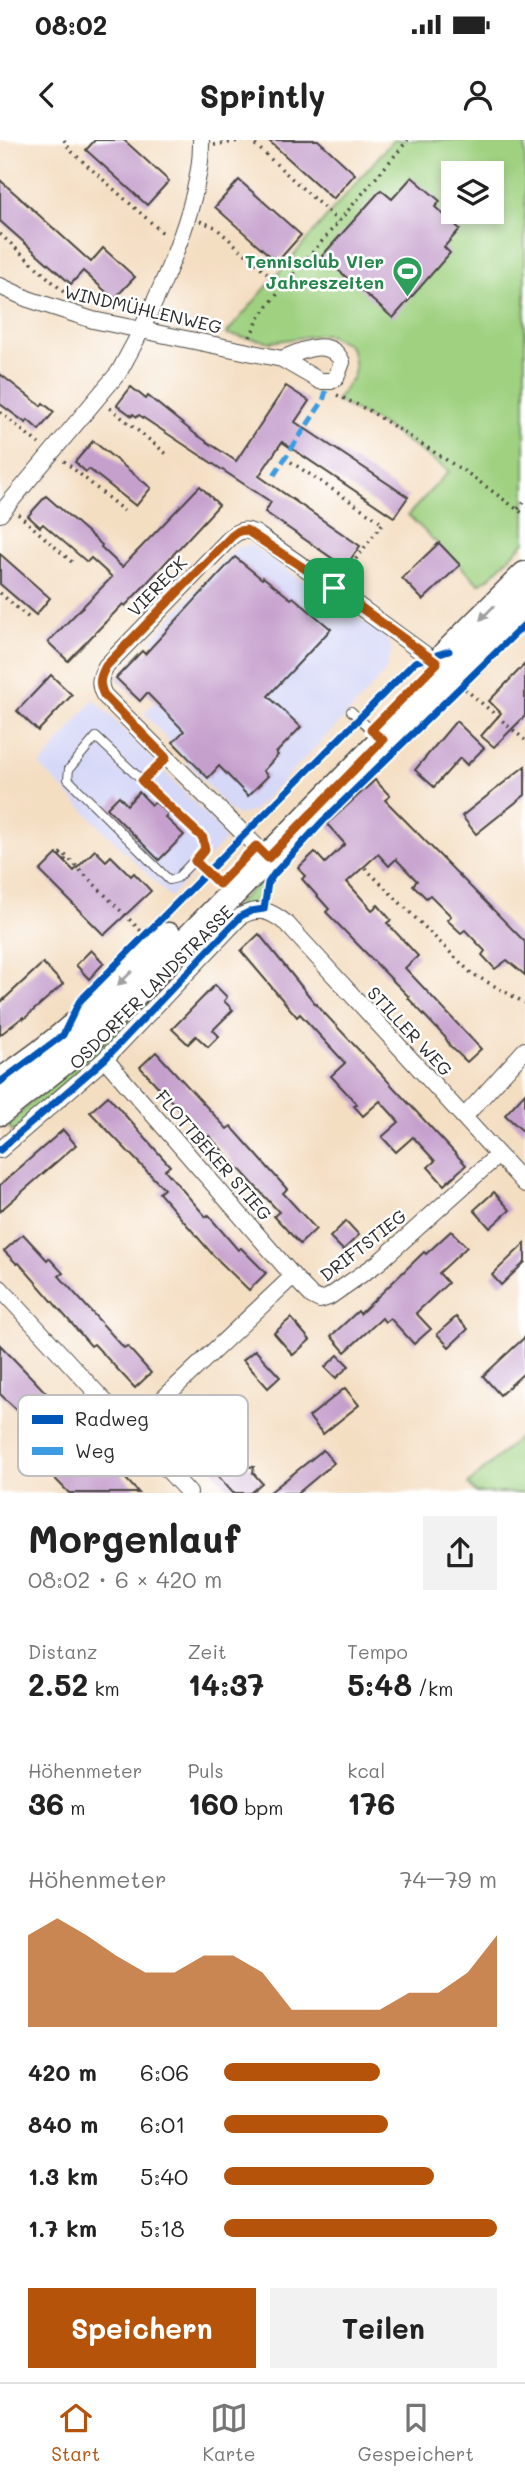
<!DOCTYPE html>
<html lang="de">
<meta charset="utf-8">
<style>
:root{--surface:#fff;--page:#f2f2f2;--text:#222;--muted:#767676;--line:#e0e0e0;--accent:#b45309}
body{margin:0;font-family:Mali,sans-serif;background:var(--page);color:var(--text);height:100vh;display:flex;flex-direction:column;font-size:26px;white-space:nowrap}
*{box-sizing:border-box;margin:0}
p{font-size:23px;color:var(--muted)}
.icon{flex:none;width:38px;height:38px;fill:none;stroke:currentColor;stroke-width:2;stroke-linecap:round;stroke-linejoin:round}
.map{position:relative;height:1353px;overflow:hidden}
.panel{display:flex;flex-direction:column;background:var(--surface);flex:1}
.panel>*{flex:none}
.fabs{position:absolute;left:441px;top:21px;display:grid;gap:14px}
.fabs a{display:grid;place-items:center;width:63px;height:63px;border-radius:0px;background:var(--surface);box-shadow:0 4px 10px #0003;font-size:35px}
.pin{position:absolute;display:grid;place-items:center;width:60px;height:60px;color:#fff;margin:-30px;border-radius:14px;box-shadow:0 4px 10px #0006}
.round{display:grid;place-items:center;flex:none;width:74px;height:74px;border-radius:0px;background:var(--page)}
.headline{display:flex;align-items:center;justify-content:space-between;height:119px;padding:0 28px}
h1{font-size:38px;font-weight:700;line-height:52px}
.metrics{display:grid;grid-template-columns:repeat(3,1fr);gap:10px;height:119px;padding:7px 28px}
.metrics div{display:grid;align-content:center}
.metrics b{font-size:30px;font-weight:700}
.metrics small{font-size:19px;font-weight:400}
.metrics p{font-size:19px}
.chart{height:196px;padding:14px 28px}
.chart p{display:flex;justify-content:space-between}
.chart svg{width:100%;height:126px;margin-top:7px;fill:var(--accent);opacity:.7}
.primary-button{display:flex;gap:14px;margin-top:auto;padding:14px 28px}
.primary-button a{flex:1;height:80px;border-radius:0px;background:var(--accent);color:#fff;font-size:28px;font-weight:700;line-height:80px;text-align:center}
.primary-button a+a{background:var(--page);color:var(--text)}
ul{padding:0 28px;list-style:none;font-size:23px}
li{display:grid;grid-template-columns:112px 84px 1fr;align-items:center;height:52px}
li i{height:18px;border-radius:9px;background:var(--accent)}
.status{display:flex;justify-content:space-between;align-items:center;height:49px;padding:0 35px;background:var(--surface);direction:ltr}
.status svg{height:19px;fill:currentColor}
header{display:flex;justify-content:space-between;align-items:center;height:91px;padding:0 28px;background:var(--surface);font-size:32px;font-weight:700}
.tabs{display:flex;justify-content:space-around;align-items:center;height:98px;border-top:2px solid var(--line);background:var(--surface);font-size:19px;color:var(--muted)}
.tabs a{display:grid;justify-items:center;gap:4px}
.tabs .on{color:var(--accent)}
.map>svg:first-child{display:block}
.built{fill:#d6d8f8}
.green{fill:#9fd180;stroke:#657e56;stroke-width:2;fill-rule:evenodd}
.building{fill:#c6a0cd}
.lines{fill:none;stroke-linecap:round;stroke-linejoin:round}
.lane-casing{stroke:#494642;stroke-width:10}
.street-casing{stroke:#494642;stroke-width:18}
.primary-casing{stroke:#494642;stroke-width:29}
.path{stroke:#494642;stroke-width:3.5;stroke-dasharray:2 5;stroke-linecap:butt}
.lane{stroke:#fff;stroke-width:8}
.street{stroke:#fff;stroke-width:16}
.primary{stroke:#fff;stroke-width:26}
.quiet{stroke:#3d9ce1;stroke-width:5;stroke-dasharray:10 5;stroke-linecap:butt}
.cycleway-casing{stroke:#fff;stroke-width:11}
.cycleway{stroke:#0057b8;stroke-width:7}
.oneway{fill:#a0a0a0}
.route-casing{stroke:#fff;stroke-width:14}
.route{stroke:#b45309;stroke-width:9}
.labels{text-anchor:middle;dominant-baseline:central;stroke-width:5;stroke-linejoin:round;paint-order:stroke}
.leisure-label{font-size:18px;font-weight:bold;fill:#27864d;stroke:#fff;text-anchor:end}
.street-label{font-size:18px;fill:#2b2b2b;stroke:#fff}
.key{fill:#fff;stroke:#bfbfbf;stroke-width:2}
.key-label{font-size:19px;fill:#2b2b2b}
</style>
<div class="status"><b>08:02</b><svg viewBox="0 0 49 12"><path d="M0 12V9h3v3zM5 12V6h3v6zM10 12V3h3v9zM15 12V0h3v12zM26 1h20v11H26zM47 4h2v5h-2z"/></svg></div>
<header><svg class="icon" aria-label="back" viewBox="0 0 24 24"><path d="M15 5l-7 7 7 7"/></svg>Sprintly<svg class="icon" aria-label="person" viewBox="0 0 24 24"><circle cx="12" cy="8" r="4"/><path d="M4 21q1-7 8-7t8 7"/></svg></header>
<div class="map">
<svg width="525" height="1353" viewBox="0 0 525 1353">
<rect width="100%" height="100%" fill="#fff"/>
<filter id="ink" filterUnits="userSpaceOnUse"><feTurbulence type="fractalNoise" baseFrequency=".0143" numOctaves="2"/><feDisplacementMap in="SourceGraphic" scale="14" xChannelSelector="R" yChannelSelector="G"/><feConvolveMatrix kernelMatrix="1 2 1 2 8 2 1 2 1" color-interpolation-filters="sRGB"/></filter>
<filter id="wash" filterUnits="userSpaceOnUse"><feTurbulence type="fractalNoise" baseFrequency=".00686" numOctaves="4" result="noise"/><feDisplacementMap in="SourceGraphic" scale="28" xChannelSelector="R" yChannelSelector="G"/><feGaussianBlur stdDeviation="1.57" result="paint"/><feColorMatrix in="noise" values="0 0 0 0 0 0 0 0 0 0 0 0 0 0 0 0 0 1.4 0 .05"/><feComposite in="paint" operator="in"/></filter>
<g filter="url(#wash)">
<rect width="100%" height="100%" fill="#f4dec2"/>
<g class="built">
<path d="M250 405 382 494 389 502 392 510 385 532 351 571 252 672 238 675 230 671 144 573 185 533 151 500 235 408Z"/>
<path d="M94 559 219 688 225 700 170 757 40 626Z"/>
</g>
<g class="green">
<path d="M393 0H525V402L489 438 479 444 408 375 449 331 381 284 336 261 353 237 355 228 352 210 346 203 325 194 271 202 226 194ZM453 33H492V72H453Z"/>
<path d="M271 731 262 747 261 762 242 769 116 900 13 992 8 986 34 959Z"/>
<path d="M525 1292V1353H476L468 1344Z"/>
</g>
<g id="blocks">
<g class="building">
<path d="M95 0H124L169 41 147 65 86 10Z"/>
<path d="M268 0H318L355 34 333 59Z"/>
<path d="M412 37 440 61 435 67 460 89 444 107 450 113 393 178 322 116 381 50 392 59Z"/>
<path d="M0 40 91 122 103 108 135 137 114 159 83 131 71 144 0 81Z"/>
<path d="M239 40 301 95 277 122 215 67Z"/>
<path d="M0 234 41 266 43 263 54 272 39 290 28 280 26 283 0 264Z"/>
<path d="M286 246 309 261 295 282 408 357 394 377 282 302 259 336 360 406 345 427 265 372 271 362 139 275 137 277 133 274 132 276 117 265 131 247 146 259 148 256 194 293 236 321Z"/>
<path d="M93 301 151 348 136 366 89 329 86 332 75 322Z"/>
<path d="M200 346 219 365 143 447 125 466 123 464 68 521 48 502 112 437 91 418 87 422 43 384 40 387 28 376 46 356 102 405 101 407 122 427Z"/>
<path d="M439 403 460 425 423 460 402 438Z"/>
<path d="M0 414 50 458 36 475 0 444Z"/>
<path d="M235 417 262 439 263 437 291 459 293 457 331 489 268 556 301 587 276 613 278 615 263 631 268 636 248 656 219 626 208 638 173 602 184 591 147 553 140 561 116 538 142 511 145 514Z"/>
<path d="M525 524V576L494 607 481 596 501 573 489 561Z"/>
<path d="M51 535 72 555 38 591 17 571Z"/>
<path d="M456 581 484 608 467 625 460 618 434 647 415 630Z"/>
<path d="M525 626V655L476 694 462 676Z"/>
<path d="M375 640 390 656 385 660 525 802V835L507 820 495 829 482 815 485 811 465 790 461 793 447 780 451 776 430 755 426 758 413 745 417 741 396 719 389 726 378 714 347 742 372 770 378 765 391 780 387 783 418 816 405 828 481 909 467 922 450 906 445 897 408 858 409 857 326 772 329 769 302 739 305 736 298 728 315 712 325 723 345 704 327 684Z"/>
<path d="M139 652 152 665 155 662 168 674 165 677 184 695 159 720 107 668 119 656 127 665Z"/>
<path d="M95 710 106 721 111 716 131 736 134 733 151 751 104 795 40 731 57 714 74 731Z"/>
<path d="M259 794 314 862 466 1025 444 1045 428 1027 435 1021 413 997 396 1012 382 997 399 982 380 961 363 976 354 966 357 964 331 936 345 923 300 874 297 877 241 811Z"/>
<path d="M91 810 104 823 89 839 76 825Z"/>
<path d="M43 823 63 844 24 879 23 877 0 895V863Z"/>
<path d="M215 845 227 857 224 861 233 870 213 890 219 896 208 907 196 896 188 904 172 889Z"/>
<path d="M156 912 227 989 231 986 287 1049 283 1053 316 1089 300 1104 274 1076 279 1072 209 996 206 999 140 927Z"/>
<path d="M525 953V993L505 975Z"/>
<path d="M108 956 170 1026 165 1030 206 1077 208 1075 238 1110 241 1108 266 1133 249 1150 214 1116 159 1053 164 1049 90 972Z"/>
<path d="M63 990 76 1005 0 1071V1045Z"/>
<path d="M494 1052 510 1070 490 1088 474 1070Z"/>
<path d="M346 1081 359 1095 343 1110 330 1097Z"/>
<path d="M451 1091 467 1107 439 1133 448 1143 416 1173 431 1189 414 1204 390 1178 385 1182 382 1178 345 1212 331 1196 358 1171 360 1174 424 1112 426 1114Z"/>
<path d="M23 1094 47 1120 49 1118 63 1133 59 1136 124 1208 127 1206 151 1233 135 1248 94 1204 91 1206 19 1123 17 1124 4 1111Z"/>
<path d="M525 1103V1122L501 1145 492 1135Z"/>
<path d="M456 1177 468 1189 449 1207 437 1194Z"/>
<path d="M291 1178 310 1200 293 1215 274 1193Z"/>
<path d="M525 1197V1232L500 1255 483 1236Z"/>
<path d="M0 1205 34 1240 139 1353H69L33 1316 49 1300 0 1254Z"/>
<path d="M255 1210 280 1237 268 1248 243 1220Z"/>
<path d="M338 1215 349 1226 336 1238 325 1227Z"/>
<path d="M345 1248 359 1265 323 1294 309 1277Z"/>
<path d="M184 1261 234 1321 240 1326 254 1327 253 1333 262 1343 250 1353H233L170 1282 173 1279 169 1274Z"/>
<path d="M323 1310 334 1323 298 1353H269Z"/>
</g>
</g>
</g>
<g filter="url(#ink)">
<use href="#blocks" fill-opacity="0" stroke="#494642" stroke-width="2"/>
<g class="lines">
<defs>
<g id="lane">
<path d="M351 571 380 598"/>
<path d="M96 597 203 698 205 709 177 738 169 740 68 639 69 629Z"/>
<path d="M142 641 166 618"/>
<path d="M195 721 219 744"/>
</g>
<g id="street">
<path d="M0 146 28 159 93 180 282 219 320 241H331L336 238 342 222C330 196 301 211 282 219"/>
<path d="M0 374 119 232C151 175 203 65 201 0"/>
<path d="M268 718 104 555C98 544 100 537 106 526L232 396C240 390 245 389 255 393L334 448 449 532"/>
<path d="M105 919 293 1136"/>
<path d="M464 977 525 910"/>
<path d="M0 1010 105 919 241 776C260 766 271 771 287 784L525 1044"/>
<path d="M0 1148 189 1353"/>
<path d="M131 1289 293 1136 312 1156 320 1160 329 1157 378 1123 497 1016"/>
</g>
<g id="primary">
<path d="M445 515 525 435"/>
<path d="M0 942C62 902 116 849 168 796"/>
<path d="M0 972 83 906 383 600 525 463"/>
</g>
</defs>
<use href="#lane" class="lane-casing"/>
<use href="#street" class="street-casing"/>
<use href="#primary" class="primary-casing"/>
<g class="path">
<path d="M64 0 70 10 164 94"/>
<path d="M250 0 338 81"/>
<path d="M214 5 247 0"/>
<path d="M200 81 215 87 283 147"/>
<path d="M0 94 66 154"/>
<path d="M84 160 94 150"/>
<path d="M250 197 260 176 283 147 408 0"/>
<path d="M337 255 370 271 470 335 525 375"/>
<path d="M110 268 168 315"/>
<path d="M0 272 39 304"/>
<path d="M285 318 383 383 343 436"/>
<path d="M64 321 124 371"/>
<path d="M518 369 525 361"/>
<path d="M18 374 73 423"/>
<path d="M0 453 30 479"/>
<path d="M465 549 525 600"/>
<path d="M60 714 62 712 143 793"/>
<path d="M60 714 67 722 66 723"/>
<path d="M365 728 471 833 525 863"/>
</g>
<use href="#lane" class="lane"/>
<use href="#street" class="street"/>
<use href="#primary" class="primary"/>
<path class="quiet" d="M274 335 323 261 326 251"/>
<defs>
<g id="cycleway">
<path d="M0 942 63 895 79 862 415 522 449 511"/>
<path d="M0 1010 105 919 241 776 251 771 264 769 268 743 274 734 323 681 525 484"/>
</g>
</defs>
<use href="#cycleway" class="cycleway-casing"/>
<use href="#cycleway" class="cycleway"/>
</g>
<defs><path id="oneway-solid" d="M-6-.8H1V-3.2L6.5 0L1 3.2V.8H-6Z" transform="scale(1.75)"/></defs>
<g class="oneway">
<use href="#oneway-solid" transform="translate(487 473) rotate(135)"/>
<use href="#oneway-solid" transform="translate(125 838) rotate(136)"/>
</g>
</g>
<g class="lines" filter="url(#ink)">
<defs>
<path id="route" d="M246 390 334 448 437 523 371 590 383 600 268 718 256 706 219 744 195 721 205 709 203 698 142 641 166 618 104 555C98 543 100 537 106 526L232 396 239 391Z"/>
</defs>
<use href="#route" class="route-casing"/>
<use href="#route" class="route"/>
</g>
<defs>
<symbol id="stadium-pin" viewBox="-11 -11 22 30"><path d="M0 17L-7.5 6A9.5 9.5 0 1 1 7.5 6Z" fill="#2e9e5b" stroke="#fff"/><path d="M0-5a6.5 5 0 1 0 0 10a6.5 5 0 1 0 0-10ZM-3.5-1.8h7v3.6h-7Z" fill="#fff"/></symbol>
</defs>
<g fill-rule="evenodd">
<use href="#stadium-pin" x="390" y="114" width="35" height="47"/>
</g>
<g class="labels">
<g class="leisure-label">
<text x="384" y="121">Tennisclub Vier<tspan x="384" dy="21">Jahreszeiten</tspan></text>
</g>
<g class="street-label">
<text transform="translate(143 169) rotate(13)">WINDMÜHLENWEG</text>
<text transform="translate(157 446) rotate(-46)">VIERECK</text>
<text transform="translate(151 847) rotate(-45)">OSDORFER LANDSTRASSE</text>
<text transform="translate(410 891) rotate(47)">STILLER WEG</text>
<text transform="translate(214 1015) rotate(49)">FLOTTBEKER STIEG</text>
<text transform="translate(363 1105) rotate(-38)">DRIFTSTIEG</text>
</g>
</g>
<rect x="18" y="1255" width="230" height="81" rx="10" class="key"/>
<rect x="32" y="1275" width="31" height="9" fill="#0057b8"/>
<rect x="32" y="1307" width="31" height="8" fill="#3d9ce1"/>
<g class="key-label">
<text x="75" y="1286">Radweg</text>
<text x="75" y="1318">Weg</text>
</g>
</svg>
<div class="fabs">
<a><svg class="icon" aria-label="layers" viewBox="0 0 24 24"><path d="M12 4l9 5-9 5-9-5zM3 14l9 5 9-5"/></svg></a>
</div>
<div class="pin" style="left:334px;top:448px;background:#1e9e55"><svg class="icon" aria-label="arrive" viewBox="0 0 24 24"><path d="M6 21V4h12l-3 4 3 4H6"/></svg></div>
</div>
<section class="panel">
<div class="headline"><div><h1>Morgenlauf</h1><p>08:02 · 6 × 420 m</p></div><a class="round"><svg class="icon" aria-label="share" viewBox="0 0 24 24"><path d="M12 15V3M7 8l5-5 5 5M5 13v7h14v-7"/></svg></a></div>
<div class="metrics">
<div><p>Distanz</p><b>2.52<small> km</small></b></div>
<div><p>Zeit</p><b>14:37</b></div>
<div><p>Tempo</p><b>5:48<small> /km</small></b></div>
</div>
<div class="metrics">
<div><p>Höhenmeter</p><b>36<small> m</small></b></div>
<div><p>Puls</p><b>160<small> bpm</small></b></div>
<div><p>kcal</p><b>176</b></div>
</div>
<div class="chart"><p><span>Höhenmeter</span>74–79 m</p>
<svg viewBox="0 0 160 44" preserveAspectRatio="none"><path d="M0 44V12L10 6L20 12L30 19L40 25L50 25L60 19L70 19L80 25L90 38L100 38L110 38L120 38L130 32L140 32L150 25L160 12V44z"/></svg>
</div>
<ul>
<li><b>420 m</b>6:06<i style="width:57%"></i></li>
<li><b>840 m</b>6:01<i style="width:60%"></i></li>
<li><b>1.3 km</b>5:40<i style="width:77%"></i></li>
<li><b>1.7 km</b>5:18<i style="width:100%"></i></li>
</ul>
<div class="primary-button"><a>Speichern</a><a>Teilen</a></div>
</section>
<nav class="tabs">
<a class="on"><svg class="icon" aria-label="home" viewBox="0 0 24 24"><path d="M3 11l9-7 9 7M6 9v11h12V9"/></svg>Start</a>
<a><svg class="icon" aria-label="map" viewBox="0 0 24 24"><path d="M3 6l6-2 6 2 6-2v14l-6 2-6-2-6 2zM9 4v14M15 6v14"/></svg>Karte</a>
<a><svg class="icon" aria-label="saved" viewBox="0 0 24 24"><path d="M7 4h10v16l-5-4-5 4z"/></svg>Gespeichert</a>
</nav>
